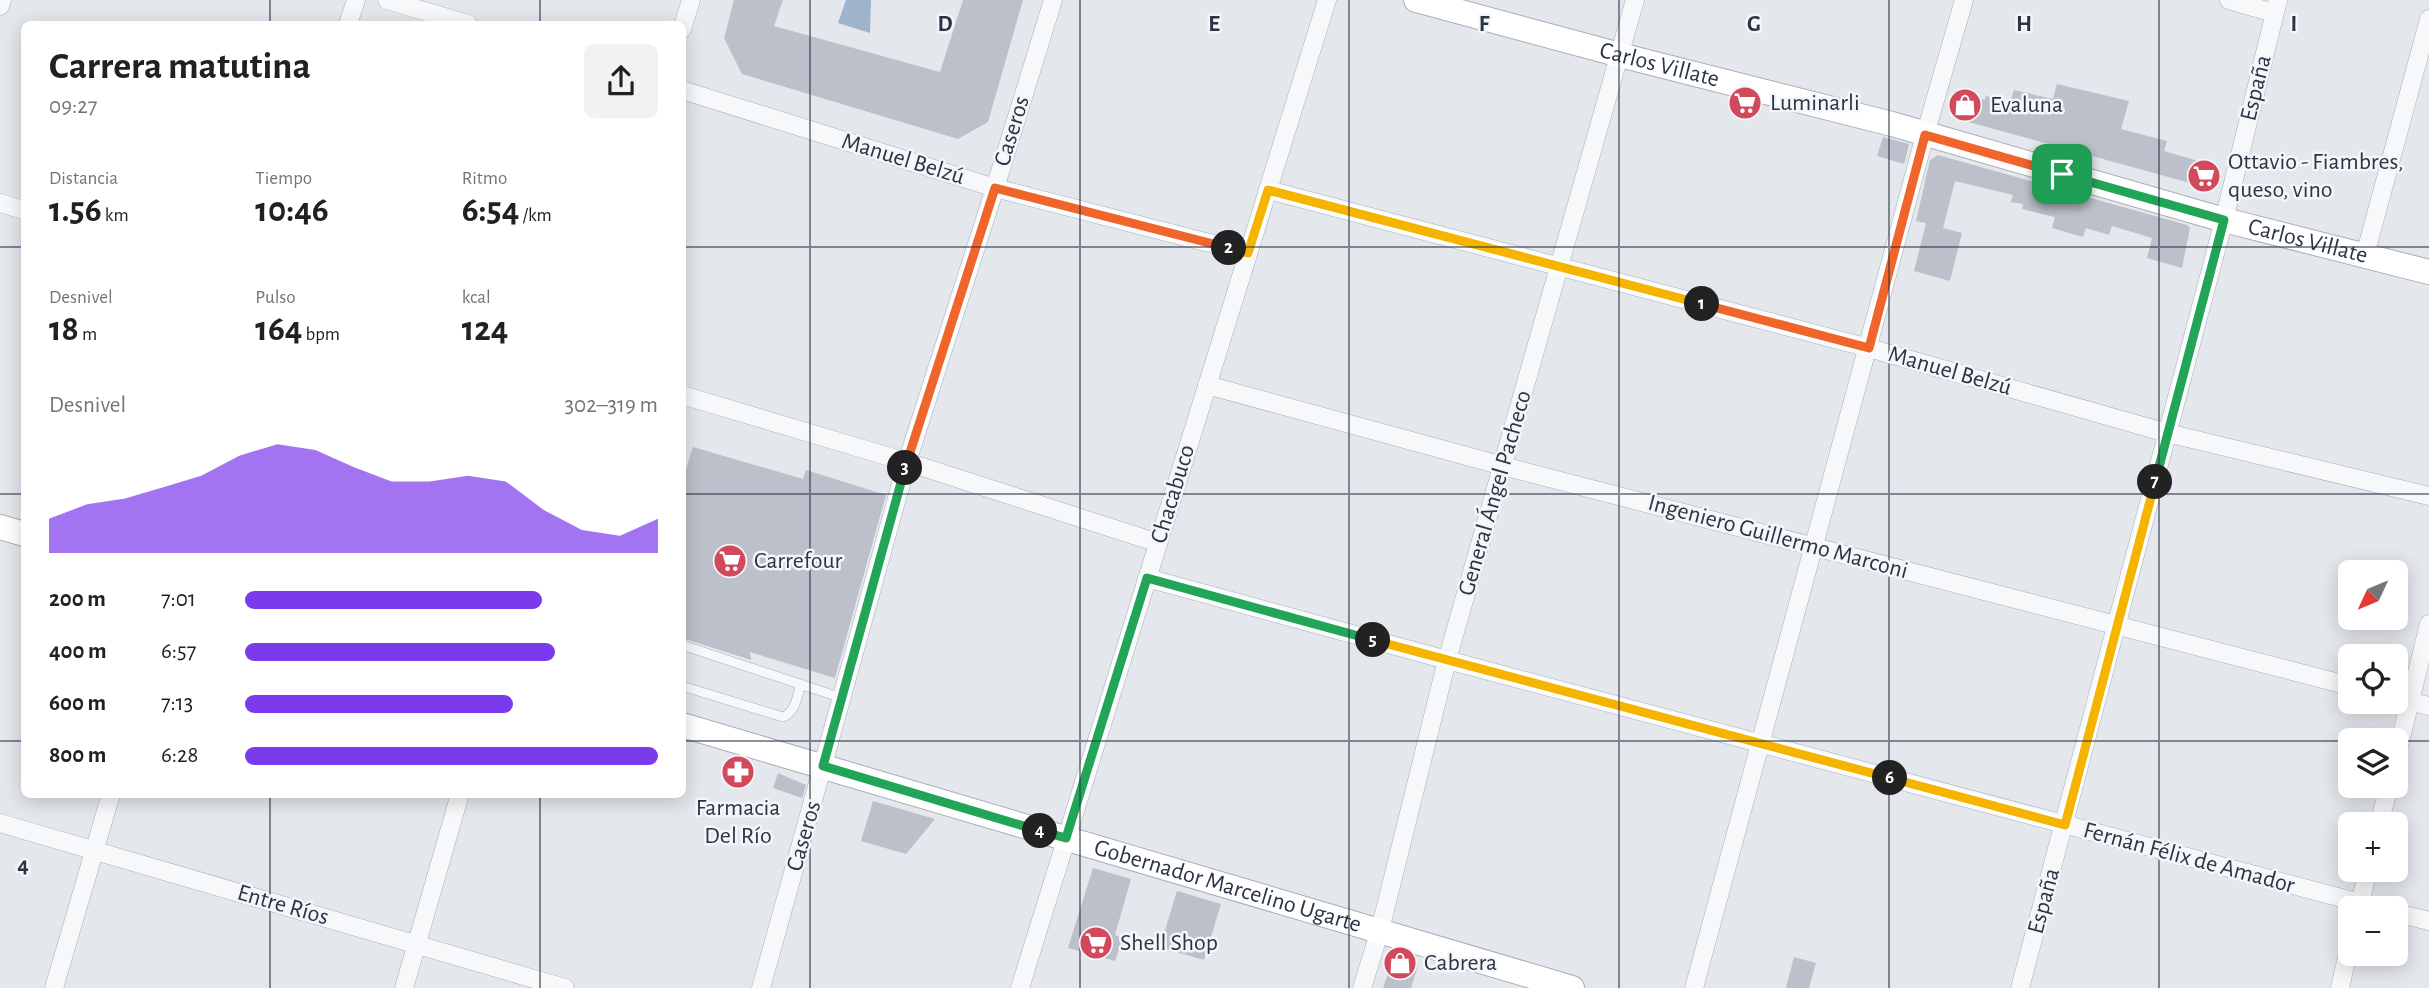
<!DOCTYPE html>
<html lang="es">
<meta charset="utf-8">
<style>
:root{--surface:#fff;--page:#f2f2f2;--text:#202124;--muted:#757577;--accent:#7c3aed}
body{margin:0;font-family:"Alegreya Sans",sans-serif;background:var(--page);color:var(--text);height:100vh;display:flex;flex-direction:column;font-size:26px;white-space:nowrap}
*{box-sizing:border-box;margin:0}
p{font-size:23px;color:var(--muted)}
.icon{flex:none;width:38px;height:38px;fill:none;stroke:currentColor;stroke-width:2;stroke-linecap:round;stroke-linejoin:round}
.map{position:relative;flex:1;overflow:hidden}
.side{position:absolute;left:21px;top:21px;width:665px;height:777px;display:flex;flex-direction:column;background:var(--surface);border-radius:10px;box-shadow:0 4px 18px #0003}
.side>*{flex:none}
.needle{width:46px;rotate:226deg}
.fabs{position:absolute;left:2338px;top:560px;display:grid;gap:14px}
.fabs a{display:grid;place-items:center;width:70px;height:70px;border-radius:10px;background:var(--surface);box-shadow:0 4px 18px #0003;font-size:35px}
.pin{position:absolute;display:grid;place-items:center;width:60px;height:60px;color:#fff;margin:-30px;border-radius:14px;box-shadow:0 4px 10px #0006}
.km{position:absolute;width:35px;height:35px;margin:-18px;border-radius:50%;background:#222;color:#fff;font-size:19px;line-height:35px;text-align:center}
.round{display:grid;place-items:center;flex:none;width:74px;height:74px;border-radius:10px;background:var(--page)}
.overview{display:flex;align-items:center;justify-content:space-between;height:119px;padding:0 28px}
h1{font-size:38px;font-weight:700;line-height:52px}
.figures{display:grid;grid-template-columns:repeat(3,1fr);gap:10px;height:119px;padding:7px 28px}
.figures div{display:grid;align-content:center}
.figures b{font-size:35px;font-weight:700}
.figures small{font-size:19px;font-weight:400}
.figures p{font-size:19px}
.chart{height:196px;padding:14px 28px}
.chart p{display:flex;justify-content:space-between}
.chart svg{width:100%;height:126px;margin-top:7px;fill:var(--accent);opacity:.7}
ul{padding:0 28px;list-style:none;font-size:23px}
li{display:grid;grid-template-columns:112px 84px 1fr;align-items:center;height:52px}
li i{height:18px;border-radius:9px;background:var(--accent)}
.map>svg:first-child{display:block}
.water{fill:#9fb4cc}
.building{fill:#bbc0ca}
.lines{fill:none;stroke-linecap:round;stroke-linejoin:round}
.lane-casing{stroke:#a9aeb7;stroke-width:10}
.street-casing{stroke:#a9aeb7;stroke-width:19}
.secondary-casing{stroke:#a9aeb7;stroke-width:26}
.lane{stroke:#f7f8fa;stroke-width:9}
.street{stroke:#f7f8fa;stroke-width:18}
.secondary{stroke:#fff;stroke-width:24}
.split-1-casing{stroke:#fff;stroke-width:14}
.split-2-casing{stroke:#fff;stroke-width:14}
.split-3-casing{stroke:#fff;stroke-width:14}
.split-4-casing{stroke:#fff;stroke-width:14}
.split-5-casing{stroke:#fff;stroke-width:14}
.split-6-casing{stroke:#fff;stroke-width:14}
.split-7-casing{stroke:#fff;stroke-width:14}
.split-8-casing{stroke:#fff;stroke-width:14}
.split-1{stroke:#f0652b;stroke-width:9}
.split-2{stroke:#f5b400;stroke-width:9}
.split-3{stroke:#f0652b;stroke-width:9}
.split-4{stroke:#22a559;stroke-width:9}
.split-5{stroke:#22a559;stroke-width:9}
.split-6{stroke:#f5b400;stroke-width:9}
.split-7{stroke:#f5b400;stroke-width:9}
.split-8{stroke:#22a559;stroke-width:9}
.grid{fill:none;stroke:#2b3445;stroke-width:2;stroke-opacity:0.55}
.labels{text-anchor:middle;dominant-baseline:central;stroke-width:5;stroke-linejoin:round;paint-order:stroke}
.street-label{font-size:24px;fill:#2b3445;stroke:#f4f6f9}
.poi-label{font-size:24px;fill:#2b3445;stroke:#f4f6f9;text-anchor:start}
.grid-label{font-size:23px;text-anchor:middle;font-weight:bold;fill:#2b3445;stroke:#f4f6f9;stroke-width:5;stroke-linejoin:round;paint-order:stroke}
</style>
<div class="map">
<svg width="2429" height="988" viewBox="0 0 2429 988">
<rect width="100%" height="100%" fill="#e4e7ec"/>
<path class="water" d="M846 0H871L870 33 838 23Z"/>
<g class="building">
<path d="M734 0H783L774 26 940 72 963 0H1023L988 122 958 139 742 74 724 38Z"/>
<path d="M2057 84 2129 101 2121 129 2167 141 2164 151 2212 165 2208 182 2201 186 1954 118 1949 108 1954 91 1985 100 1986 96 2010 103 2014 90 2053 99Z"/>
<path d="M1883 137 1909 144 1904 164 1877 156Z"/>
<path d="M1938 155 2187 225 2190 228 2182 268 2147 258 2152 238 2112 226 2109 235 2086 228 2083 237 2052 228 2055 217 2022 209 2023 204 2011 202 2013 195 1955 181 1943 228 1962 233 1950 281 1914 271 1926 223 1916 221 1930 160Z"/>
<path d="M693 447 803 479 806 470 886 495 835 678 750 652 751 660 682 638V482Z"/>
<path d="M731 759 752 765 746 785 725 779Z"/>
<path d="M778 773 806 785 802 798 773 788Z"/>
<path d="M873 801 935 819 906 854 861 841Z"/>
<path d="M1093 868 1131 879 1115 935 1123 938 1115 961 1068 948Z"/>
<path d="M1177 891 1221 904 1204 960 1160 947Z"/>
<path d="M1794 957 1816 963 1809 988H1786Z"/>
<path d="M1399 958 1418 965 1411 988H1383L1391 965Z"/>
</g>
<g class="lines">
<defs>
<g id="lane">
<path d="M682 645 842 698"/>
<path d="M682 686 783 717C796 712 797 696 801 684"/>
</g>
<g id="street">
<path d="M387 0 468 24"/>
<path d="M2229 0 2274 13"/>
<path d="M0 6 2 0"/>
<path d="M348 24 356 0"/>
<path d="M682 29 691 0"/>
<path d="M682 90 995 188 1248 253"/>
<path d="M1268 190 1869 348 2167 433 2429 496"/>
<path d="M0 203 24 210"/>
<path d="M2365 255 2429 19"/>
<path d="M1207 385 1503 466 2350 686"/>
<path d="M682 395 907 462 1158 543"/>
<path d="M1147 578 1447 660 2379 908"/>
<path d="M2396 698 2429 706"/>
<path d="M2396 758 2429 624"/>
<path d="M0 823 565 988"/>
<path d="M2379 824 2389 786"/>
<path d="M2359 908 2368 870"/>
<path d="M2396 913 2429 921"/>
<path d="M54 988 111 794"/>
<path d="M404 988 460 794"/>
<path d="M761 988 907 462 995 188 1053 0"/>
<path d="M1020 988 1327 0"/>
<path d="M1362 988 1380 930 1447 660 1635 0"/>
<path d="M1694 988 1925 135 1964 0"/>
<path d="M2020 988 2224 220 2278 0"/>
<path d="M2340 988 2350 944"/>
</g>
<g id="secondary">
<path id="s1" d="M1416 0 1620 55 1892 124 2224 220 2429 272"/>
<path d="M0 527 24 534"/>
<path id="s2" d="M682 725 1572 988"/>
</g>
</defs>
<use href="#lane" class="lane-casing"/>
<use href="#street" class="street-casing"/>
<use href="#secondary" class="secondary-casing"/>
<use href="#lane" class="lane"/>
<use href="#street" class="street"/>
<use href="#secondary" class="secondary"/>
</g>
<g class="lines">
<defs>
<path id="split-1" d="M1702 304 1869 348 1925 135 2062 174"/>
<path id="split-2" d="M1229 248 1248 253 1268 190 1702 304"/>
<path id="split-3" d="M905 468 995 188 1229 248"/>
<path id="split-4" d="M905 468 823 766 1040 831"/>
<path id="split-5" d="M1040 831 1066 838 1147 578 1373 640"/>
<path id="split-6" d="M1373 640 1890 778"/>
<path id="split-7" d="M1890 778 2065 825 2155 482"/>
<path id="split-8" d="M2062 174 2224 220 2155 482"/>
</defs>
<use href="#split-1" class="split-1-casing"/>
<use href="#split-2" class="split-2-casing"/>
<use href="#split-3" class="split-3-casing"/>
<use href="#split-4" class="split-4-casing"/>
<use href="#split-5" class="split-5-casing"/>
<use href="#split-6" class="split-6-casing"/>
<use href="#split-7" class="split-7-casing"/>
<use href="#split-8" class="split-8-casing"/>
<use href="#split-1" class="split-1"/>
<use href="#split-2" class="split-2"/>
<use href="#split-3" class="split-3"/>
<use href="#split-4" class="split-4"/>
<use href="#split-5" class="split-5"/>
<use href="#split-6" class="split-6"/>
<use href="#split-7" class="split-7"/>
<use href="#split-8" class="split-8"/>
</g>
<path class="grid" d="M270 0V24M540 0V24M810 0V988M1080 0V988M1349 0V988M1619 0V988M1889 0V988M2159 0V988M0 247H24M682 247H2429M0 494H24M682 494H2429M0 741H24M682 741H2350M2396 741H2429M270 794V988M540 794V988"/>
<defs>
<symbol id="supermarket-disc" viewBox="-11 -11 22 22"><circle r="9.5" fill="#d1495b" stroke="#f4f6f9"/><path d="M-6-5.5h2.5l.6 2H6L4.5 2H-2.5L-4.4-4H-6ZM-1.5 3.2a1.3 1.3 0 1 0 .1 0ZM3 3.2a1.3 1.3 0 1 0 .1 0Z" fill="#fff"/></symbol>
<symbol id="shop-disc" viewBox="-11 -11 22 22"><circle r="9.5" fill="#d1495b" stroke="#f4f6f9"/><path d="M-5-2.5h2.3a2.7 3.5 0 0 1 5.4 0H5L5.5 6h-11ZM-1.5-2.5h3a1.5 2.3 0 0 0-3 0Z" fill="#fff"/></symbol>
<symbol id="pharmacy-disc" viewBox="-11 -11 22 22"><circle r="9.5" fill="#d1495b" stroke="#f4f6f9"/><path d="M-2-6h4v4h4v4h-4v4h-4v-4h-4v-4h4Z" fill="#fff"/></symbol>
</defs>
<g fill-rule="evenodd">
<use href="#supermarket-disc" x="1726" y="84" width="38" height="38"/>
<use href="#shop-disc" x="1946" y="86" width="38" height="38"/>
<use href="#supermarket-disc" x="2185" y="157" width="38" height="38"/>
<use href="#supermarket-disc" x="711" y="542" width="38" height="38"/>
<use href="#pharmacy-disc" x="719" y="753" width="38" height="38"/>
<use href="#supermarket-disc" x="1077" y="924" width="38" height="38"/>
<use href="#shop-disc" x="1381" y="944" width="38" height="38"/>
</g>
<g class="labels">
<g class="street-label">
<text stroke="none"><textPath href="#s1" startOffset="252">Carlos Villate</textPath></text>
<text transform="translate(2256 88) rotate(-76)">España</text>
<text transform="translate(1012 131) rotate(-73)">Caseros</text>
<text transform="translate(903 159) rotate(17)">Manuel Belzú</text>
<text stroke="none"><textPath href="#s1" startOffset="924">Carlos Villate</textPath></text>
<text transform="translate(1950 371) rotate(16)">Manuel Belzú</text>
<text transform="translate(1495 493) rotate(-74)">General Ángel Pacheco</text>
<text transform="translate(1173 494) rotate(-73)">Chacabuco</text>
<text transform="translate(1778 537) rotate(15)">Ingeniero Guillermo Marconi</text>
<text transform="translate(804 836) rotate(-74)">Caseros</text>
<text transform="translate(2189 858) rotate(15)">Fernán Félix de Amador</text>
<text stroke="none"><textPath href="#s2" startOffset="569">Gobernador Marcelino Ugarte</textPath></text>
<text transform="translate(2044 901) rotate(-75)">España</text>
<text transform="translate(283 905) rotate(16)">Entre Ríos</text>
</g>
<g class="poi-label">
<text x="1770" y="103">Luminarli</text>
<text x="1990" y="105">Evaluna</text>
<text x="2228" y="162">Ottavio - Fiambres,<tspan x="2228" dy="28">queso, vino</tspan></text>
<text x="754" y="561">Carrefour</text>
<text x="738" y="808" text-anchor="middle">Farmacia<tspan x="738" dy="28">Del Río</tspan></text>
<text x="1120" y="943">Shell Shop</text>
<text x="1424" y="963">Cabrera</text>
</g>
</g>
<g class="grid-label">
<text x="945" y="31">D</text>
<text x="1214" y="31">E</text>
<text x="1484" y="31">F</text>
<text x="1754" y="31">G</text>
<text x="2024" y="31">H</text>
<text x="2294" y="31">I</text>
<text x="23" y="872">4</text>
</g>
</svg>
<div class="fabs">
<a><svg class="needle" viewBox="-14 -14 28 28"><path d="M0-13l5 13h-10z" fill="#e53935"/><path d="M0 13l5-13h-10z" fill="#757577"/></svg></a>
<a><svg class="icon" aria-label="locate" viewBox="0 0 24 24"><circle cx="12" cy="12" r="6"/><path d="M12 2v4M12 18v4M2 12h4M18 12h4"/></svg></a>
<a><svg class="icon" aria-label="layers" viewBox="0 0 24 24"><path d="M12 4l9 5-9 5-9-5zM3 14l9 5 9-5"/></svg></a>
<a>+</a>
<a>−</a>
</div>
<div class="pin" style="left:2062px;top:174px;background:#1e9e55"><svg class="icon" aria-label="arrive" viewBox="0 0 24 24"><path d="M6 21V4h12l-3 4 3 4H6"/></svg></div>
<b class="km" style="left:1702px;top:304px">1</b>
<b class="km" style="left:1229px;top:248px">2</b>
<b class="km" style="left:905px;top:468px">3</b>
<b class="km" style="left:1040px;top:831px">4</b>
<b class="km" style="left:1373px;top:640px">5</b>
<b class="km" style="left:1890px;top:778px">6</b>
<b class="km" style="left:2155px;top:482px">7</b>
<section class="side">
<div class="overview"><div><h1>Carrera matutina</h1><p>09:27</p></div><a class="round"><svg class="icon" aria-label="share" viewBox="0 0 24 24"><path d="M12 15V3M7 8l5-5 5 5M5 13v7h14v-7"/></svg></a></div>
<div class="figures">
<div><p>Distancia</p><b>1.56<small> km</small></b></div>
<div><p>Tiempo</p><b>10:46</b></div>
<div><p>Ritmo</p><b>6:54<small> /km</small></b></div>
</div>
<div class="figures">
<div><p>Desnivel</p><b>18<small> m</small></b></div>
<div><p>Pulso</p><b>164<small> bpm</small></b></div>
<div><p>kcal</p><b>124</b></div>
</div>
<div class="chart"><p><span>Desnivel</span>302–319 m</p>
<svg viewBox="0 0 160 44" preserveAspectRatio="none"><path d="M0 44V32L10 27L20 25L30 21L40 17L50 10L60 6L70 8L80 14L90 19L100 19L110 17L120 19L130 29L140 36L150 38L160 32V44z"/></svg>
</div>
<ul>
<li><b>200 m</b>7:01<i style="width:72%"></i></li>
<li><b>400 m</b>6:57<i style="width:75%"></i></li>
<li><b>600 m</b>7:13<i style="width:65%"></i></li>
<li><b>800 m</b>6:28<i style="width:100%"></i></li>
</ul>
</section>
</div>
